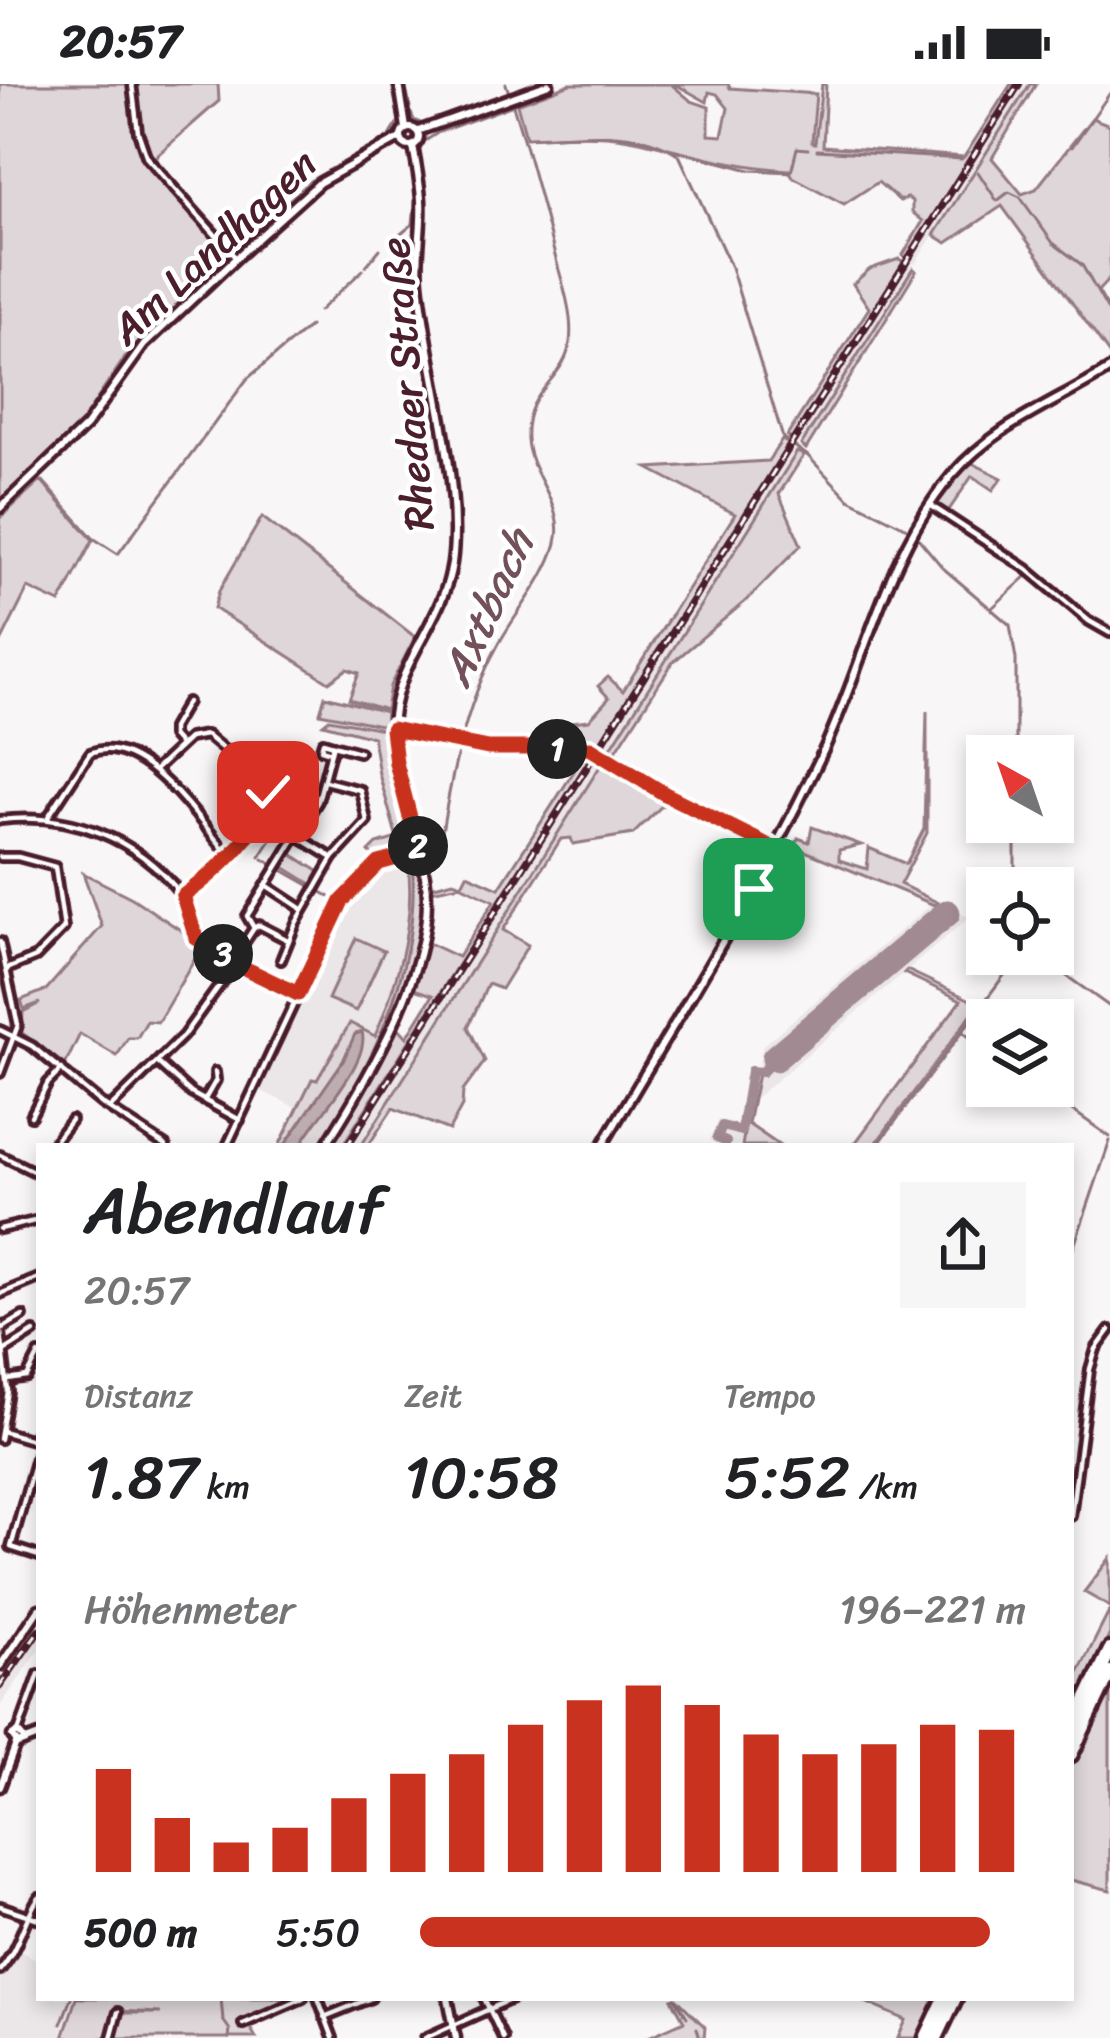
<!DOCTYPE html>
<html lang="de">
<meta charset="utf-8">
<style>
:root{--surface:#fff;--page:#f6f6f6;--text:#202124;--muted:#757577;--accent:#c8321e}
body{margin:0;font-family:Sriracha,sans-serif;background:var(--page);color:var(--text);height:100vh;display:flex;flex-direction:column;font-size:45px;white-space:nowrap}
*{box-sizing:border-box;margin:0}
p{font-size:39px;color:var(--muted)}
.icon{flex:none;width:66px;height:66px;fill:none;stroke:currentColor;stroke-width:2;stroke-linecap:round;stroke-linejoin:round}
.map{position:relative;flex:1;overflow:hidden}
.details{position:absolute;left:36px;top:1059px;width:1038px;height:858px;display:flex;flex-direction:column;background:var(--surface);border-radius:0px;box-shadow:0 6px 18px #0003}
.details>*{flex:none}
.needle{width:78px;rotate:320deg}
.tools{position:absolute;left:966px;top:651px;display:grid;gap:24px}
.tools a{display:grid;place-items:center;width:108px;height:108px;border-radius:0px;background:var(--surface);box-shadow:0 6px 18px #0003;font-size:60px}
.pin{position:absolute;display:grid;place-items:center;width:102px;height:102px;color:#fff;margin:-51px;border-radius:24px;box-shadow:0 6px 18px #0006}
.km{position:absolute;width:60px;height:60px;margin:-30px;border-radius:50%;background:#222;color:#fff;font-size:33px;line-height:60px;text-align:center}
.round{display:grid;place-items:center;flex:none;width:126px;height:126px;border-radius:0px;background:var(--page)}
.head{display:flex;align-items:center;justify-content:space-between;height:204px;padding:0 48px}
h1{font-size:66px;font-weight:600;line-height:90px}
.figures{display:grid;grid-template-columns:repeat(3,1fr);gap:18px;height:204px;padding:12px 48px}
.figures div{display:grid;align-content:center}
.figures b{font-size:60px;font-weight:600}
.figures small{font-size:33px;font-weight:400}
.figures p{font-size:33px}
.chart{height:336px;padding:24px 48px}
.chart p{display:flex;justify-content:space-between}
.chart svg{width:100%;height:216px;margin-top:12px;stroke:var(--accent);stroke-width:6}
ul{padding:0 48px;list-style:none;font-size:39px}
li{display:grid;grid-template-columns:192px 144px 1fr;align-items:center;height:90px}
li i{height:30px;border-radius:15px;background:var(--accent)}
.status{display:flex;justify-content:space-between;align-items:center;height:84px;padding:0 60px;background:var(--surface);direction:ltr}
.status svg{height:33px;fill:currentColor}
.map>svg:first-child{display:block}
.built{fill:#ebe6e8}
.green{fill:#ded6d9;stroke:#947a82;stroke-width:3}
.water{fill:#bdadb0;stroke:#8f747b;stroke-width:3}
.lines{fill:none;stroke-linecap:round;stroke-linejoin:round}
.stream{stroke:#8f747b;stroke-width:3}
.taxiway{stroke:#a18a91;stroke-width:10}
.runway{stroke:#a18a91;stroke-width:27}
.minor-casing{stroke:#4a1f2b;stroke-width:14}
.tertiary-casing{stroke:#4a1f2b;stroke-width:15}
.motorway-casing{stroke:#4a1f2b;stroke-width:21}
.minor{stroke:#fff;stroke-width:4.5}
.tertiary{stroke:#fff;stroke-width:6}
.motorway{stroke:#fff;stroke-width:12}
.rail-casing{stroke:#4a1f2b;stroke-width:8}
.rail{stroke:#fff;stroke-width:3;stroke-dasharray:9;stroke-linecap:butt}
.route-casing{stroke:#fff;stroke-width:24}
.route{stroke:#c8321e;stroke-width:15}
.labels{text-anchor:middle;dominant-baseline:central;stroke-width:9;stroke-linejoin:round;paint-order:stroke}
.street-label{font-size:42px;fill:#4a1f2b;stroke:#fff}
.water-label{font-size:45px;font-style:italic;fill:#72515a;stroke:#fff}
</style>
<div class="status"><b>20:57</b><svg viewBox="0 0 49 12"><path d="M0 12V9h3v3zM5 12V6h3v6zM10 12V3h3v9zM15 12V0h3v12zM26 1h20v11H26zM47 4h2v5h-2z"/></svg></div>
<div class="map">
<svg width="1110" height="1954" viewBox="0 0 1110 1954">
<rect width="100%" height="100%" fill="#f8f6f7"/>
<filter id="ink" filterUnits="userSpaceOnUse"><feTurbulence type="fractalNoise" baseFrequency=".00833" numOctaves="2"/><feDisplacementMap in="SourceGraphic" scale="24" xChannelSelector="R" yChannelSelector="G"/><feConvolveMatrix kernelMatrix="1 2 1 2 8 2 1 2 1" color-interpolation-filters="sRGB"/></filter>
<g filter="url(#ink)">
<g class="built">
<path d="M1015 0H1030L915 180 906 175Z"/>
<path d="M904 178 912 184 801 361 792 356Z"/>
<path d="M788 362 797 368 361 1062H342Z"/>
<path d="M407 773 408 836 393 910 375 953 349 939 317 997 311 996 297 1024 257 1005 344 818 380 781Z"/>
<path d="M932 820 970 833 753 1016 757 991 753 990 740 1062H721L710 1056 718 1036 738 1041 748 983 758 985 763 961Z"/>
<path d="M39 1538V1566L0 1622V1596Z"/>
<path d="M17 1866 39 1876V1914H73L61 1954H0V1891Z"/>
</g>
<g class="green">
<path d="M0 0H218L219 17 147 80 230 173 160 236 126 272 81 339 0 416Z"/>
<path d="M570 0H671L691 17 709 23V51L722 52 728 24 717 10 709 8 707 18 675 0H728L730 4 816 10 812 58 815 59 822 0H826L823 62 964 73 1011 0H1015L906 175 903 171 923 137 912 128V117L907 114 900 117 878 98 844 120 793 93 789 86C737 83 690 69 640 57 603 48 563 52 526 53L517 20Z"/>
<path d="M1030 0H1036L992 74 1022 110 1036 105 1092 34 1110 41V194L1098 207 1110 228V271L1002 122 947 159 934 151Z"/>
<path d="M899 175 904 178 792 356 787 352 869 224 853 200 870 185Z"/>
<path d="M913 184 916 187 806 365 801 361Z"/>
<path d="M782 356 789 360 596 664 571 658 541 664 488 661 492 656 529 658 553 640 589 636 609 614 598 602 608 593 623 607 735 430 648 384 768 377Z"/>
<path d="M797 368 804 371 779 410 801 461 747 516 673 578 612 673 607 670Z"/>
<path d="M970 378 1002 394 993 406 972 392 947 429 936 421Z"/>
<path d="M41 397 93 456 60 519 28 504 0 560V434Z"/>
<path d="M262 433 415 553 390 602 386 626 349 615 359 589 347 585 329 598 214 524 219 507Z"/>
<path d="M325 612 386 628 385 642 320 629Z"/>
<path d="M927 627V749L900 800 945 822 932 820 795 763 798 754 809 758 812 743 861 761 839 766V776L867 785 869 764 906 780 924 745Z"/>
<path d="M329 635 383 645 388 689 411 761 407 767 377 776 369 768 377 760 397 754 379 690 373 653 323 640Z"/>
<path d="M587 667 593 670 342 1062H328L368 999 396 941 407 953 433 911 410 904 426 858 458 873 494 817 460 801 431 807V803L453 797 462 800 467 790 499 804Z"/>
<path d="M604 676 669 715 633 750 573 760 571 754 561 755 503 846 528 861 501 905 488 900 468 943 485 977 463 1007 462 1022 449 1046 393 1024 368 1062H361Z"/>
<path d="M290 769 321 789 313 801 282 782Z"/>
<path d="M416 772C418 788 424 802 423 819 421 899 361 996 319 1062H279L312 995 317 996 350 939 375 952C398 898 417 833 407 773Z"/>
<path d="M83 789 132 814 203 861 158 938 147 937 137 954H128L117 972 80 950 65 981 22 949 23 928 40 919 24 925 21 916 46 906 102 842Z"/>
<path d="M356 854 384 867 356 927 328 915Z"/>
<path d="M907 886 979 920 874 1062H853L961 916 904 889Z"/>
<path d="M754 990H758L748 1040 780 1062H742Z"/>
<path d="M1110 1474V1523L1084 1508Z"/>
<path d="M1110 1526V1550L1071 1632V1603Z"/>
<path d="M1110 1598V1806L1071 1796V1679Z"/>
<path d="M76 1914H299L246 1936 256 1954H113L119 1929H161L117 1927 110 1954H63Z"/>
<path d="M676 1914 705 1943 704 1954H646L684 1937 672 1915Z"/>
<path d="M856 1914H937L917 1954H898L906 1936Z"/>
</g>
<path class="water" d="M362 948C371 978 314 1035 300 1062H284L343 977 355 950Z"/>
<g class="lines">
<g class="stream">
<path d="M405 0 410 23"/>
<path d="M411 29 414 36 425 41"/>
<path d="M526 54C573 52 638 41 679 71L731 183 783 354 808 372 849 415 909 445"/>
<path d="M1072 63 1110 9"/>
<path d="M675 66 750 86 791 88 797 64 808 65"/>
<path d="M817 66 962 75"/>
<path d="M419 78 418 69 425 57 439 48 513 21"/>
<path d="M420 84 424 112"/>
<path d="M978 88 997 117 1009 108 1020 113 1053 159 1082 181 1110 230"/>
<path d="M424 142 425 119"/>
<path d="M396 154 413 140 415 119"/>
<path d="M238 163 310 97 390 52 399 37 392 0"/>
<path d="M244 172 333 94"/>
<path d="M366 182 380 165"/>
<path d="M422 198 430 252"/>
<path d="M319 227 363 186"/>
<path d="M43 397 93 454 118 470 247 295 310 242"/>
<path d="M918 454 943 484 1010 541 1016 575V672"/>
<path d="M992 524 1029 490"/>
<path d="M260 773 300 711 308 682"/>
<path d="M263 775 330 813"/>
<path d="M1015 804V741"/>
<path d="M1036 870 1110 923"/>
<path d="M964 949 987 966"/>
<path d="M1038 1002 1110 1053"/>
<path d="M318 1062C372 982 417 890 413 790L434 775 439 766C450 698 464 623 497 563 514 530 546 496 556 459 566 420 529 392 527 355 524 305 565 297 570 258 574 230 561 195 554 168 539 111 525 55 506 0"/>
<path d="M877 1062 1005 890 1013 870"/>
<path d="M1071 1171 1110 1057"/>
<path d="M221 1914 223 1936 230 1946 229 1954"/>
<path d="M675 1914 687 1933"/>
<path d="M61 1940 71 1914"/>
<path d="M697 1944 700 1954"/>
</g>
<path class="taxiway" d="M726 1058 717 1054 722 1042 741 1047 751 987 762 988 775 974"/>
<path class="runway" d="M775 974 947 829"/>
<defs>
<g id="minor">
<path d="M132 0 138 48 147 74 236 174"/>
<path d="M930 421 1027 485 1089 537 1110 549"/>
<path d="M394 645 488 664 590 665 665 710 775 765"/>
<path d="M323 658 333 661 331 668 321 665Z"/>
<path d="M179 660 172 652V644L187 618"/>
<path d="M333 661 359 668"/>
<path d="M241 684 254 667"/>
<path d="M155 686 189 654 206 651 230 671 263 717C260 752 210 792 183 812"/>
<path d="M262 713 286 686"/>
<path d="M48 733 90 669C143 647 201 741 230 772"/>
<path d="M0 736C69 728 136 753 180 809 190 821 185 839 194 852 204 866 278 899 298 910"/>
<path d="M297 752 333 774"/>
<path d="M0 773H18L55 783 64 844 36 873 7 885"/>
<path d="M266 801 301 824"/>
<path d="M254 844 259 841 286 855"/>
<path d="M0 858 18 941 0 989"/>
<path d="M233 876 254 844 247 832 318 717 331 668"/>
<path d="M281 876 296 839 333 774 367 737 360 706 325 697"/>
<path d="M0 946 32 962 102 1020 166 1062"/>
<path d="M157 978 191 1009 240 1036"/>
<path d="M204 1017 216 996 215 988"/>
<path d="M110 1024 183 952 235 880"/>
<path d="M31 1032 48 999 62 985"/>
<path d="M51 1062 71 1036"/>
<path d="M227 1062 342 817 379 779 419 768"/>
<path d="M0 1071 39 1090"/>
<path d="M0 1145 39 1136"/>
<path d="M0 1210 39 1194"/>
<path d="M0 1240 8 1307 0 1355"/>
<path d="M1 1245 23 1232"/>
<path d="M4 1267 34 1248"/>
<path d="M8 1296 27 1293 39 1270"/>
<path d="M2 1347 39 1358"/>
<path d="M33 1355 39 1341"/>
<path d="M39 1363 11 1463 39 1472"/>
<path d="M1071 1432 1090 1285 1096 1265 1110 1246"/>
<path d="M18 1648 39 1590"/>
<path d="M0 1822 39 1835"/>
<path d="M0 1886C19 1865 23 1836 39 1813"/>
<path d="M318 1914 333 1954"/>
<path d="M484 1914 503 1954"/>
<path d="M324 1933 371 1914"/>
<path d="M243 1940 303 1914"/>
<path d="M111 1954 118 1928"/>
<path d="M425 1954 514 1914"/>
</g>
<g id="tertiary">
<path d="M399 0 406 44"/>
<circle cx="410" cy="53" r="9"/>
<path d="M418 47 549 0"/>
<path d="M0 424 86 342 144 261 236 174 319 99 400 54"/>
<path d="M325 1062C368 995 440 875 425 792 415 740 386 686 393 632 399 576 444 534 452 479 463 400 427 281 419 198 416 170 423 143 421 116 420 98 416 79 413 62"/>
<path d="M602 1062C678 933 757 807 821 672 865 580 885 470 952 391 996 340 1055 320 1110 285"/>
<path d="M0 1582 39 1525"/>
<path d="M24 1655 18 1648 12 1652 18 1660 39 1652"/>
<path d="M0 1703 16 1660"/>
<path d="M448 1914 456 1954"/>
</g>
<g id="motorway">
<path d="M1071 1648 1110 1566"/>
<path d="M1071 1670 1110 1588"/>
<path d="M926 1954 945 1914"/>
<path d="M936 1954 955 1914"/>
</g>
</defs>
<use href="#minor" class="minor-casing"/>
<use href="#tertiary" class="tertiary-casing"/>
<use href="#motorway" class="motorway-casing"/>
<use href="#minor" class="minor"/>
<use href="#tertiary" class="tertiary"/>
<use href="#motorway" class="motorway"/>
<defs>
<g id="rail">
<path d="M347 1062 1019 0"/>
<path d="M0 1602 39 1546"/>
</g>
</defs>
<use href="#rail" class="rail-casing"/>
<use href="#rail" class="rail"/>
</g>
</g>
<g class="lines" filter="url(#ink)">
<defs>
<path id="route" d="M268 708 262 713C266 747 208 794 183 812L196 854 236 880 298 910 342 817 379 779 419 768 396 679 392 645 488 664H590L665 710 775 765 754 805"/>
</defs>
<use href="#route" class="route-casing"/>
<use href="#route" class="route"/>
</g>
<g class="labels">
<g class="street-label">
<text transform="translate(214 163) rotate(-43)">Am Landhagen</text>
<text transform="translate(407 300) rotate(-95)">Rhedaer Straße</text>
</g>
<g class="water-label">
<text transform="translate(487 524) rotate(-66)">Axtbach</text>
</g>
</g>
</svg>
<div class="tools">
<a><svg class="needle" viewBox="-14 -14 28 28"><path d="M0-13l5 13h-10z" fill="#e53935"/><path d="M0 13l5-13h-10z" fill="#757577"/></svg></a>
<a><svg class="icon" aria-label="locate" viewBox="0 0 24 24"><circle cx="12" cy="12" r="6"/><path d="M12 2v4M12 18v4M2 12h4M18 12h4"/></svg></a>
<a><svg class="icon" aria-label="layers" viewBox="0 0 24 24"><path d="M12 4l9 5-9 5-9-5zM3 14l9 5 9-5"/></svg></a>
</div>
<div class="pin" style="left:754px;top:805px;background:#1e9e55"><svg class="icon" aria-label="arrive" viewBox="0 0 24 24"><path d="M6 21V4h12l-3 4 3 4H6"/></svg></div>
<div class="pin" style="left:268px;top:708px;background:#d93025"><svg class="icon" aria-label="check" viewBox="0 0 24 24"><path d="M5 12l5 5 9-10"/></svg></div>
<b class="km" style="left:557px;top:665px">1</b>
<b class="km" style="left:418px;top:762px">2</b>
<b class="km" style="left:223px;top:870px">3</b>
<section class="details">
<div class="head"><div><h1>Abendlauf</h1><p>20:57</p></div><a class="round"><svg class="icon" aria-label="share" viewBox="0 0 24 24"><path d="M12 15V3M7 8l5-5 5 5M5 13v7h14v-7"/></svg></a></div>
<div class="figures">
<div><p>Distanz</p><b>1.87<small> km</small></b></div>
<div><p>Zeit</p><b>10:58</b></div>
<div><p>Tempo</p><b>5:52<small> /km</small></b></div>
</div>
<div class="chart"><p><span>Höhenmeter</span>196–221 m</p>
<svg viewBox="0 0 160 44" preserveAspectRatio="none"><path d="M5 44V23M15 44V33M25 44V38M35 44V35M45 44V29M55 44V24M65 44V20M75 44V14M85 44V9M95 44V6M105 44V10M115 44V16M125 44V20M135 44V18M145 44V14M155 44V15"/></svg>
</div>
<ul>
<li><b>500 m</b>5:50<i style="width:94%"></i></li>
</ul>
</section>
</div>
